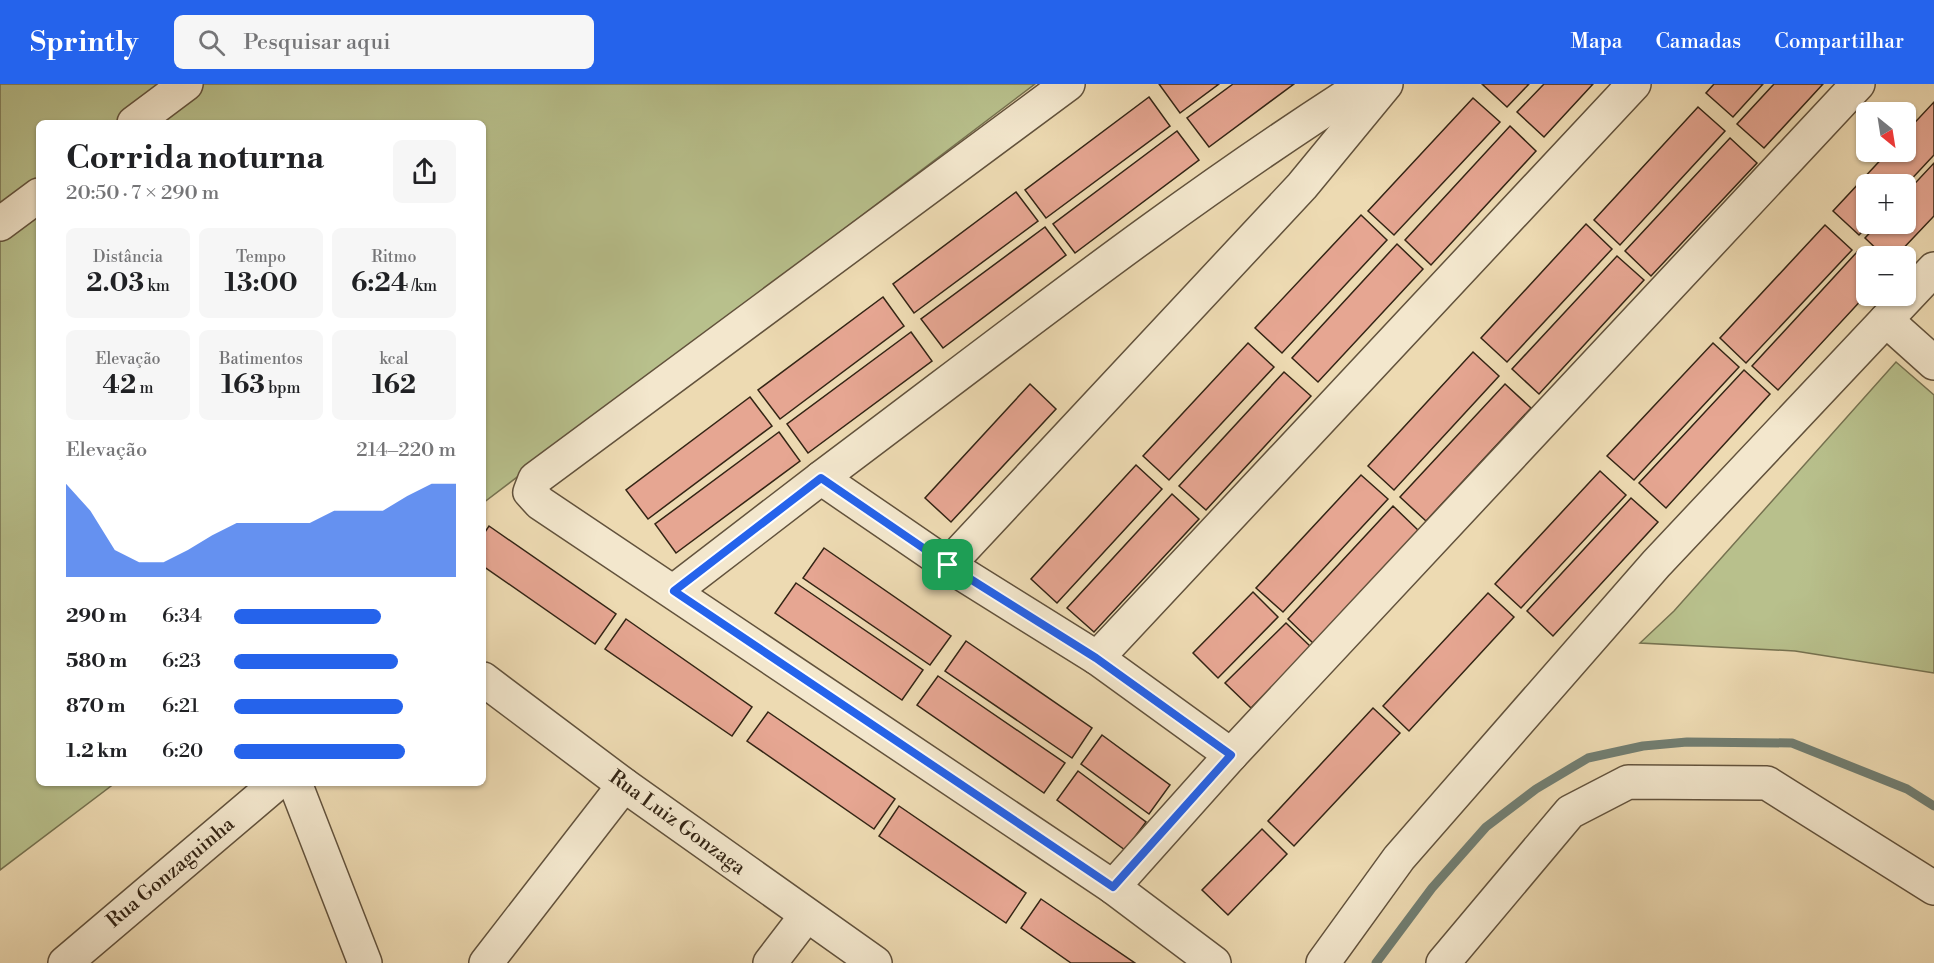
<!DOCTYPE html>
<html lang="pt">
<meta charset="utf-8">
<style>
:root{--surface:#fff;--page:#f6f6f6;--text:#202124;--muted:#757577;--accent:#2563eb}
body{margin:0;font-family:"Libre Bodoni",serif;background:var(--page);color:var(--text);height:100vh;display:flex;flex-direction:column;font-size:22px;white-space:nowrap}
*{box-sizing:border-box;margin:0}
p{font-size:20px;color:var(--muted)}
.icon{flex:none;width:33px;height:33px;fill:none;stroke:currentColor;stroke-width:2;stroke-linecap:round;stroke-linejoin:round}
.map{position:relative;flex:1;overflow:hidden}
.side{position:absolute;left:36px;top:36px;width:450px;height:666px;display:flex;flex-direction:column;background:var(--surface);border-radius:9px;box-shadow:0 2px 4px #0004}
.side>*{flex:none}
.needle{width:39px;rotate:150deg}
.tools{position:absolute;left:1856px;top:18px;display:grid;gap:12px}
.tools a{display:grid;place-items:center;width:60px;height:60px;border-radius:9px;background:var(--surface);box-shadow:0 2px 4px #0004;font-size:30px}
.pin{position:absolute;display:grid;place-items:center;width:51px;height:51px;color:#fff;margin:-26px;border-radius:12px;box-shadow:0 3px 9px #0006}
.round{display:grid;place-items:center;flex:none;width:63px;height:63px;border-radius:9px;background:var(--page)}
.head{display:flex;align-items:center;justify-content:space-between;height:102px;padding:0 30px}
h1{font-size:33px;font-weight:800;line-height:45px}
.stats{display:grid;grid-template-columns:repeat(3,1fr);gap:9px;height:102px;padding:6px 30px}
.stats div{display:grid;align-content:center;border-radius:9px;background:var(--page);text-align:center}
.stats b{font-size:26px;font-weight:800}
.stats small{font-size:16px;font-weight:400}
.stats p{font-size:16px}
.chart{height:168px;padding:12px 30px}
.chart p{display:flex;justify-content:space-between}
.chart svg{width:100%;height:108px;margin-top:6px;fill:var(--accent);opacity:.7}
ul{padding:0 30px;list-style:none;font-size:20px}
li{display:grid;grid-template-columns:96px 72px 1fr;align-items:center;height:45px}
li i{height:15px;border-radius:8px;background:var(--accent)}
header{display:flex;align-items:center;gap:36px;box-sizing:border-box;height:84px;padding:0 30px;background:var(--accent);color:#fff}
header strong{font-size:28px}
nav{display:flex;gap:33px;margin-inline-start:auto;font-size:21px}
.search{width:420px;height:54px;background:var(--page);display:flex;align-items:center;gap:15px;box-sizing:border-box;padding:0 21px;border-radius:9px;color:var(--muted);font-size:22px}
.map>svg:first-child{display:block}
.green{fill:#b8c08c;stroke:#767250;stroke-width:1.5}
.lines{fill:none;stroke-linecap:round;stroke-linejoin:round}
.stream{stroke:#717e72;stroke-width:9}
.building{fill:#e6a692;stroke:#342515;stroke-width:1.5}
.minor-casing{stroke:#62523c;stroke-width:36}
.minor{stroke:#f3e7cd;stroke-width:33}
.route-casing{stroke:#fff;stroke-width:12}
.route{stroke:#2563eb;stroke-width:8}
.labels{text-anchor:middle;dominant-baseline:central;stroke-width:6;stroke-linejoin:round;paint-order:stroke}
.street-label{font-size:20px;fill:#342515;stroke:#f3e7cd}
</style>
<header>
<strong>Sprintly</strong>
<div class="search"><svg class="icon" aria-label="search" viewBox="0 0 24 24"><circle cx="10" cy="10" r="6"/><path d="M15 15l6 6"/></svg>Pesquisar aqui</div>
<nav><a>Mapa</a><a>Camadas</a><a>Compartilhar</a></nav>
</header>
<div class="map">
<svg width="1934" height="879" viewBox="0 0 1934 879">
<rect width="100%" height="100%" fill="#eddab2"/>
<filter id="stains"><feTurbulence type="fractalNoise" baseFrequency=".00333" numOctaves="4"/><feColorMatrix values="0 0 0 0 .2 0 0 0 0 .09 0 0 0 0 .02 0 0 0 .5 -.17"/></filter>
<radialGradient id="worn" r=".72"><stop offset=".6" stop-color="#630" stop-opacity="0"/><stop offset="1" stop-color="#630" stop-opacity=".3"/></radialGradient>
<g class="green">
<path d="M0 0H1035L483 419V39H39V699H115L0 786Z"/>
<path d="M1896 278 1934 311V589L1795 567 1640 559 1674 527Z"/>
</g>
<g class="lines">
<path class="stream" d="M1376 879 1432 804 1486 743 1536 705 1588 674 1643 662 1687 658 1792 659 1907 705 1934 722"/>
</g>
<g class="building">
<path d="M1159 0H1219L1180 29Z"/>
<path d="M1233 0H1294L1209 63 1187 34Z"/>
<path d="M1482 0H1529L1507 23Z"/>
<path d="M1544 0H1593L1544 53 1517 28Z"/>
<path d="M1714 0H1763L1733 33 1706 9Z"/>
<path d="M1774 0H1823L1764 64 1737 40Z"/>
<path d="M1149 13 1170 42 1046 134 1025 106Z"/>
<path d="M1473 14 1500 38 1394 151 1368 127Z"/>
<path d="M1934 18V71L1905 102 1866 100V140H1870L1859 151 1833 127 1888 68H1905V49Z"/>
<path d="M1698 23 1725 47 1620 161 1594 136Z"/>
<path d="M1510 42 1536 67 1431 181 1405 156Z"/>
<path d="M1177 47 1199 76 1075 169 1053 140Z"/>
<path d="M1730 54 1757 79 1651 192 1625 167Z"/>
<path d="M1934 79V132L1896 172H1884L1865 154 1878 140H1905V110Z"/>
<path d="M1016 108 1038 137 914 229 893 200Z"/>
<path d="M1361 131 1387 156 1282 269 1255 244Z"/>
<path d="M1586 140 1612 165 1507 278 1481 254Z"/>
<path d="M1825 141 1852 166 1746 279 1720 254Z"/>
<path d="M1045 143 1066 171 943 264 921 235Z"/>
<path d="M1397 160 1423 185 1318 298 1292 274Z"/>
<path d="M1857 168 1866 176V211L1778 306 1752 282Z"/>
<path d="M1617 172 1644 196 1539 310 1512 285Z"/>
<path d="M883 213 904 242 780 335 758 306Z"/>
<path d="M911 248 932 277 808 369 787 340Z"/>
<path d="M1248 259 1274 283 1169 396 1143 372Z"/>
<path d="M1713 259 1739 283 1634 396 1607 372Z"/>
<path d="M1473 268 1499 292 1394 406 1368 382Z"/>
<path d="M1744 286 1770 310 1666 424 1639 399Z"/>
<path d="M1284 288 1311 312 1206 426 1179 402Z"/>
<path d="M1030 300 1056 325 951 438 925 414Z"/>
<path d="M1505 300 1531 324 1426 437 1400 413Z"/>
<path d="M750 313 772 342 648 435 626 406Z"/>
<path d="M779 348 800 377 676 469 655 440Z"/>
<path d="M1136 381 1162 405 1057 519 1031 495Z"/>
<path d="M1600 387 1626 411 1521 524 1495 500Z"/>
<path d="M1361 391 1388 415 1283 528 1256 504Z"/>
<path d="M1172 410 1199 435 1094 548 1067 524Z"/>
<path d="M1631 414 1658 438 1553 552 1527 527Z"/>
<path d="M1393 422 1419 447 1314 560 1288 535Z"/>
<path d="M489 442 616 530 595 560 483 482V451Z"/>
<path d="M824 464 951 552 930 581 803 494Z"/>
<path d="M796 499 923 586 902 616 775 529Z"/>
<path d="M1253 508 1278 533 1218 594 1193 569Z"/>
<path d="M1488 509 1514 533 1409 647 1383 622Z"/>
<path d="M626 535 752 623 732 652 605 565Z"/>
<path d="M1286 539 1311 563 1251 624 1225 599Z"/>
<path d="M966 557 1092 644 1072 674 945 587Z"/>
<path d="M938 592 1065 679 1044 709 917 621Z"/>
<path d="M1373 624 1400 649 1294 762 1268 737Z"/>
<path d="M768 628 895 715 874 745 747 657Z"/>
<path d="M1102 651 1170 701 1149 730 1081 680Z"/>
<path d="M1078 687 1146 738 1125 766 1057 716Z"/>
<path d="M899 722 1026 809 1006 839 879 752Z"/>
<path d="M1262 745 1287 770 1228 831 1202 806Z"/>
<path d="M1041 815 1135 879H1071L1021 844Z"/>
</g>
<g class="lines">
<defs>
<g id="minor">
<path d="M1068 0 535 395 530 408 540 419 1113 803 1214 879"/>
<path d="M134 39 186 0"/>
<path d="M0 140 39 111"/>
<path d="M1886 236 1934 279"/>
<path d="M948 481 1302 102 1386 0"/>
<path d="M674 507 821 394"/>
<path d="M1097 574 1634 0"/>
<path d="M483 595 624 701 875 879"/>
<path d="M1231 671 1097 574 948 481 821 394C1000 260 1176 120 1365 0"/>
<path d="M295 699 365 879"/>
<path d="M1113 803 1231 671 1858 0"/>
<path d="M65 879 277 699"/>
<path d="M486 879 624 701"/>
<path d="M770 879 806 832"/>
<path d="M1323 879 1399 774 1656 480 1934 185"/>
<path d="M1443 879 1570 728 1628 698 1767 699 1934 804"/>
</g>
</defs>
<use href="#minor" class="minor-casing"/>
<use href="#minor" class="minor"/>
</g>
<g class="lines">
<defs>
<path id="route" d="M821 394 948 481 1096 574 1231 671 1113 803 674 507Z"/>
</defs>
<use href="#route" class="route-casing"/>
<use href="#route" class="route"/>
</g>
<g class="labels">
<g class="street-label">
<text transform="translate(677 739) rotate(36)">Rua Luiz Gonzaga</text>
<text transform="translate(171 789) rotate(-40)">Rua Gonzaguinha</text>
</g>
</g>
<rect width="100%" height="100%" filter="url(#stains)"/>
<rect width="100%" height="100%" fill="url(#worn)"/>
</svg>
<div class="tools">
<a><svg class="needle" viewBox="-14 -14 28 28"><path d="M0-13l5 13h-10z" fill="#e53935"/><path d="M0 13l5-13h-10z" fill="#757577"/></svg></a>
<a>+</a>
<a>−</a>
</div>
<div class="pin" style="left:948px;top:481px;background:#1e9e55"><svg class="icon" aria-label="arrive" viewBox="0 0 24 24"><path d="M6 21V4h12l-3 4 3 4H6"/></svg></div>
<section class="side">
<div class="head"><div><h1>Corrida noturna</h1><p>20:50 · 7 × 290 m</p></div><a class="round"><svg class="icon" aria-label="share" viewBox="0 0 24 24"><path d="M12 15V3M7 8l5-5 5 5M5 13v7h14v-7"/></svg></a></div>
<div class="stats">
<div><p>Distância</p><b>2.03<small> km</small></b></div>
<div><p>Tempo</p><b>13:00</b></div>
<div><p>Ritmo</p><b>6:24<small> /km</small></b></div>
</div>
<div class="stats">
<div><p>Elevação</p><b>42<small> m</small></b></div>
<div><p>Batimentos</p><b>163<small> bpm</small></b></div>
<div><p>kcal</p><b>162</b></div>
</div>
<div class="chart"><p><span>Elevação</span>214–220 m</p>
<svg viewBox="0 0 160 44" preserveAspectRatio="none"><path d="M0 44V6L10 17L20 33L30 38L40 38L50 33L60 27L70 22L80 22L90 22L100 22L110 17L120 17L130 17L140 11L150 6L160 6V44z"/></svg>
</div>
<ul>
<li><b>290 m</b>6:34<i style="width:66%"></i></li>
<li><b>580 m</b>6:23<i style="width:74%"></i></li>
<li><b>870 m</b>6:21<i style="width:76%"></i></li>
<li><b>1.2 km</b>6:20<i style="width:77%"></i></li>
</ul>
</section>
</div>
